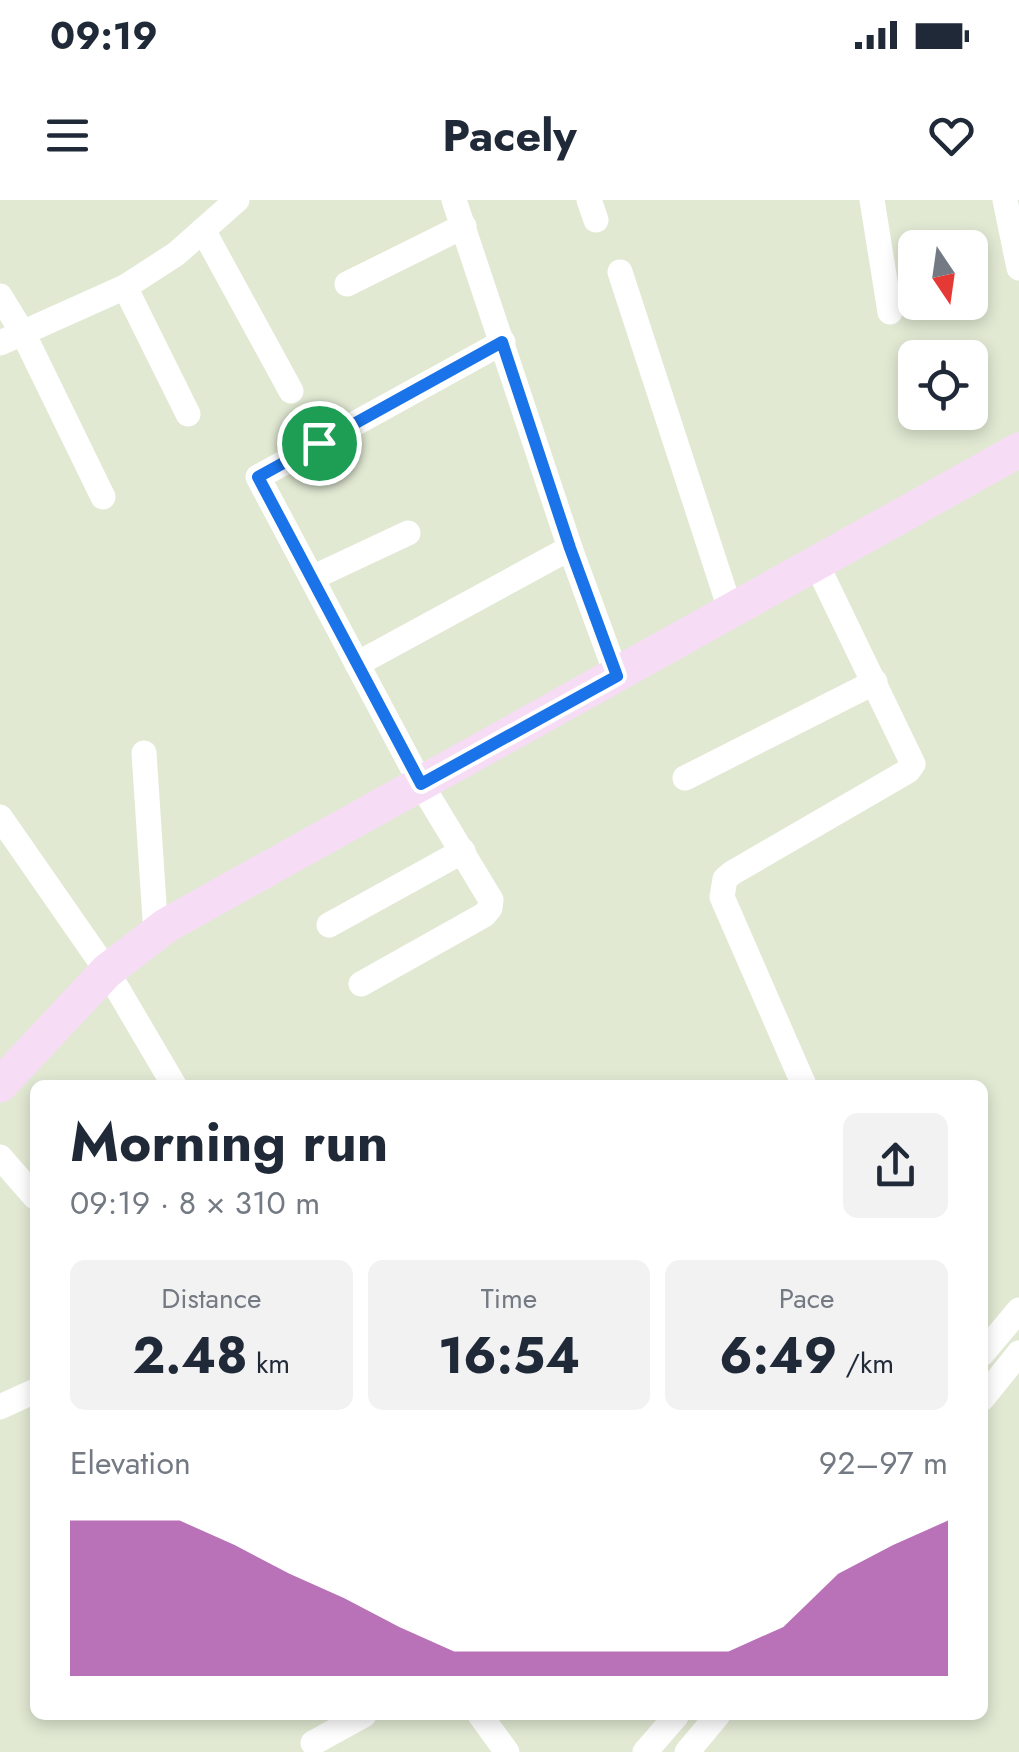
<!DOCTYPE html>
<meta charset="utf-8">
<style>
:root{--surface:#fff;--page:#f2f2f3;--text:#1f2937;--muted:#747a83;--accent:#9c369b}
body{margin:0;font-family:Jost,sans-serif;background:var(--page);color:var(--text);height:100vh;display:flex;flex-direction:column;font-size:38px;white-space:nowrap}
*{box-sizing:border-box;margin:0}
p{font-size:32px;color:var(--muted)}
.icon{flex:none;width:55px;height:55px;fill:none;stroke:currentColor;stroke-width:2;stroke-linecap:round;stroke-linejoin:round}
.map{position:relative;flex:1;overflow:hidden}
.side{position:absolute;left:30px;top:880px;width:958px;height:640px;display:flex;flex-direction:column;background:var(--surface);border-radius:15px;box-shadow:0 5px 15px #0003}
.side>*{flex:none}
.needle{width:65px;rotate:167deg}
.controls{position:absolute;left:898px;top:30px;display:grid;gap:20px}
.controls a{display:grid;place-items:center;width:90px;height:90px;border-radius:15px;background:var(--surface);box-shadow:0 5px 15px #0003;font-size:50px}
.pin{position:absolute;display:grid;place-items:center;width:85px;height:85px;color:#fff;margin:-42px;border:5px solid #fff;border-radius:50%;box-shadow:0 2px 10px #0007}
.round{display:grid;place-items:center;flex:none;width:105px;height:105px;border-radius:15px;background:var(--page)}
.overview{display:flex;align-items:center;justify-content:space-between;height:170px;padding:0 40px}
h1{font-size:55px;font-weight:700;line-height:75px}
.metrics{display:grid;grid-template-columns:repeat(3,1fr);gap:15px;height:170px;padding:10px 40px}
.metrics div{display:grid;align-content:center;border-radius:15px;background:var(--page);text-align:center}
.metrics b{font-size:50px;font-weight:700}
.metrics small{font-size:28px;font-weight:400}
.metrics p{font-size:28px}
.chart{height:280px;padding:20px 40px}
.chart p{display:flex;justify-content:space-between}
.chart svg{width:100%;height:180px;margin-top:10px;fill:var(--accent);opacity:.7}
.status{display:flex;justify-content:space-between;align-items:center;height:70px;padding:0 50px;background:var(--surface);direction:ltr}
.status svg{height:28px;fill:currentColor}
header{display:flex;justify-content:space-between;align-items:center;height:130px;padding:0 40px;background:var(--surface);font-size:45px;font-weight:700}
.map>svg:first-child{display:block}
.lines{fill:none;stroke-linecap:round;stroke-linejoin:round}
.street{stroke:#fff;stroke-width:25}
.secondary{stroke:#f6ddf5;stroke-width:35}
.route-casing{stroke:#fff;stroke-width:20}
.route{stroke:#1a73e8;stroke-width:12}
</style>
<div class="status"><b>09:19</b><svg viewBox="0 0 49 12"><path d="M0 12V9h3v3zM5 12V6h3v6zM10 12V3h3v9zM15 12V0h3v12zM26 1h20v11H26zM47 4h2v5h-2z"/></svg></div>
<header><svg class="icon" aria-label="menu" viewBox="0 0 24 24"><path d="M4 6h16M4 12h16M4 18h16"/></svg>Pacely<svg class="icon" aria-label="heart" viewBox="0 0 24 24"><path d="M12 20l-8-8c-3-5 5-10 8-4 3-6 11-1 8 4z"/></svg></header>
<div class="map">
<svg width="1019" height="1552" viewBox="0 0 1019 1552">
<rect width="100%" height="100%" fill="#e1e9d3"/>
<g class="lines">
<g class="street">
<path d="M454 0 570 348 617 476"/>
<path d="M589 0 596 20"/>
<path d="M872 0 890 112"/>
<path d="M1005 0 1019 68"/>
<path d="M203 30 291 191"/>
<path d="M620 72 731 412"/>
<path d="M347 84 464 26"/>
<path d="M125 87 188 214"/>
<path d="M0 96 24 135 103 297"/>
<path d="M0 143 125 87 176 54 237 0"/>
<path d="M312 378 408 333"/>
<path d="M357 464 570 348"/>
<path d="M144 553 156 734"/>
<path d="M685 578 875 482"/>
<path d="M0 617 107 771 174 885"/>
<path d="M329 725 463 651"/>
<path d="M361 784 484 715 490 708 491 700 421 584 258 277 503 142"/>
<path d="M804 885 722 697 725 679 732 673 908 571 913 564 817 365"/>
<path d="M0 957 35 997"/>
<path d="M982 1154 1019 1110"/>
<path d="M982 1199 1019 1153"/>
<path d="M0 1207 35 1191"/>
<path d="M480 1515 507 1552"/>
<path d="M313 1543 364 1515"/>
<path d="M645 1552 677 1515"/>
<path d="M687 1552 718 1515"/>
</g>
<path class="secondary" d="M0 885 107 771 167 725 1019 250"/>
</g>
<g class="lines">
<defs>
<path id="route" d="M502 142 570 348 617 476 421 584 258 277Z"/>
</defs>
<use href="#route" class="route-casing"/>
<use href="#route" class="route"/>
</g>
</svg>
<div class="controls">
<a><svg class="needle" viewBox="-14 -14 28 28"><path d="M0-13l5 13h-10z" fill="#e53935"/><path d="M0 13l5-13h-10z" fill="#747a83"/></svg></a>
<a><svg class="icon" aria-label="locate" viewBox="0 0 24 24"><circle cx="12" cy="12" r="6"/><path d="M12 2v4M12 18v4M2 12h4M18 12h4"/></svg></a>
</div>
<div class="pin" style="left:319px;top:243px;background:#1e9e55"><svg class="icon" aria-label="arrive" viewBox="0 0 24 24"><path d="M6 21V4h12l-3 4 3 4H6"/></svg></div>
<section class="side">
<div class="overview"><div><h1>Morning run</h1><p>09:19 · 8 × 310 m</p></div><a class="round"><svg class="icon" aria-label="share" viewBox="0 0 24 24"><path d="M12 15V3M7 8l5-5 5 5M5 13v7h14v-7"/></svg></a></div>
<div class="metrics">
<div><p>Distance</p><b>2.48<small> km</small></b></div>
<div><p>Time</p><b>16:54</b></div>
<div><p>Pace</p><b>6:49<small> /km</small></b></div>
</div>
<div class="chart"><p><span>Elevation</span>92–97 m</p>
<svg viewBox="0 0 160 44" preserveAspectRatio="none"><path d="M0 44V6L10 6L20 6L30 12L40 19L50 25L60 32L70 38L80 38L90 38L100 38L110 38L120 38L130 32L140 19L150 12L160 6V44z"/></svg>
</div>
</section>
</div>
